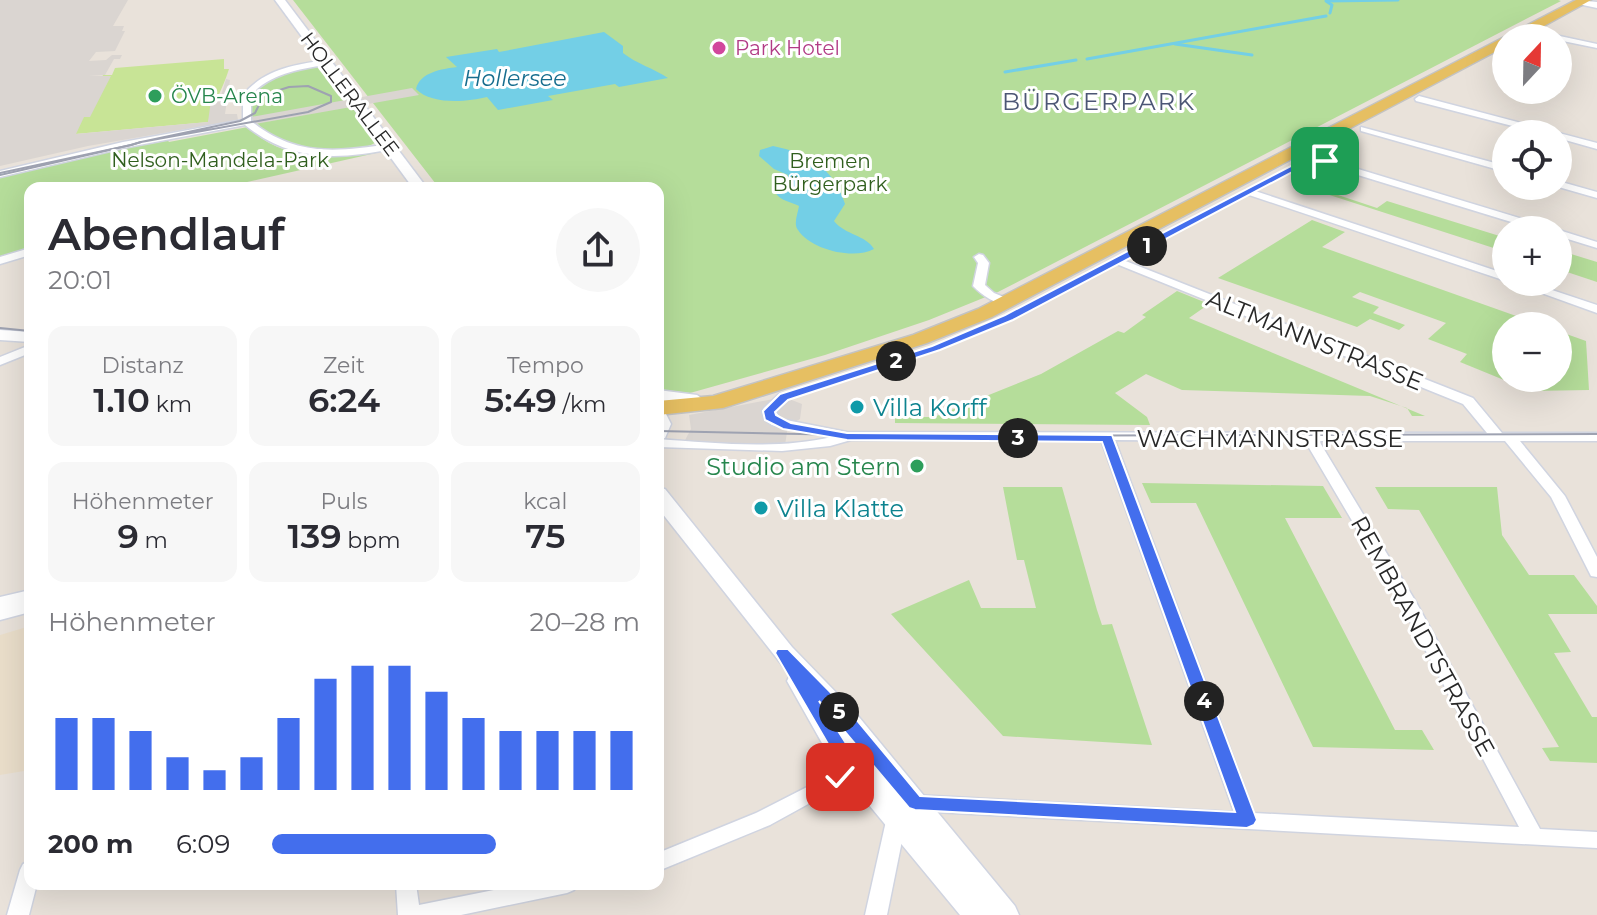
<!DOCTYPE html>
<html lang="de">
<meta charset="utf-8">
<style>
:root{--surface:#fff;--page:#f7f7f7;--text:#2b2b33;--muted:#7c7c81;--accent:#436eed}
body{margin:0;font-family:Montserrat,sans-serif;background:var(--page);color:var(--text);height:100vh;display:flex;flex-direction:column;font-size:30px;white-space:nowrap}
*{box-sizing:border-box;margin:0}
p{font-size:26px;color:var(--muted)}
.icon{flex:none;width:44px;height:44px;fill:none;stroke:currentColor;stroke-width:2;stroke-linecap:round;stroke-linejoin:round}
.map{position:relative;flex:1;overflow:hidden}
.drawer{position:absolute;left:24px;top:182px;width:640px;height:708px;display:flex;flex-direction:column;background:var(--surface);border-radius:16px;box-shadow:0 8px 32px #0002}
.drawer>*{flex:none}
.needle{width:52px;rotate:22deg}
.buttons{position:absolute;left:1492px;top:24px;display:grid;gap:16px}
.buttons a{display:grid;place-items:center;width:80px;height:80px;border-radius:50%;background:var(--surface);box-shadow:0 8px 32px #0002;font-size:40px}
.pin{position:absolute;display:grid;place-items:center;width:68px;height:68px;color:#fff;margin:-34px;border-radius:16px;box-shadow:0 4px 12px #0006}
.km{position:absolute;width:40px;height:40px;margin:-20px;border-radius:50%;background:#222;color:#fff;font-size:22px;line-height:40px;text-align:center}
.round{display:grid;place-items:center;flex:none;width:84px;height:84px;border-radius:42px;background:var(--page)}
.head{display:flex;align-items:center;justify-content:space-between;height:136px;padding:0 24px}
h1{font-size:44px;font-weight:600;line-height:60px}
.stats{display:grid;grid-template-columns:repeat(3,1fr);gap:12px;height:136px;padding:8px 24px}
.stats div{display:grid;align-content:center;border-radius:16px;background:var(--page);text-align:center}
.stats b{font-size:34px;font-weight:600}
.stats small{font-size:22px;font-weight:400}
.stats p{font-size:22px}
.chart{height:224px;padding:16px 24px}
.chart p{display:flex;justify-content:space-between}
.chart svg{width:100%;height:144px;margin-top:8px;stroke:var(--accent);stroke-width:6}
ul{padding:0 24px;list-style:none;font-size:26px}
li{display:grid;grid-template-columns:128px 96px 1fr;align-items:center;height:60px}
li i{height:20px;border-radius:10px;background:var(--accent)}
.map>svg:first-child{display:block}
.education{fill:#eadeca}
.green{fill:#b5dd9a}
.pitch{fill:#c8e496}
.plaza{fill:#dad5d1}
.water{fill:#73cfe6}
.lines{fill:none;stroke-linecap:round;stroke-linejoin:round}
.stream{stroke:#73cfe6;stroke-width:3}
.street-casing{stroke:#d0d4e0;stroke-width:3}
.secondary-casing{stroke:#d0d4e0;stroke-width:3}
.primary-casing{stroke:#c3c3c3;stroke-width:3}
.street{fill:#fff;fill-rule:evenodd}
.secondary{fill:#fff;fill-rule:evenodd}
.primary{fill:#e6bf62;fill-rule:evenodd}
.tram{stroke:#9ea2b1;stroke-width:2}
.route{fill:#436eed;stroke:#fff;stroke-width:2}
.hotel-dot{fill:#d1479c;stroke:#fff;stroke-width:3}
.leisure-dot{fill:#2e9e5b;stroke:#fff;stroke-width:3}
.culture-dot{fill:#0f9aa8;stroke:#fff;stroke-width:3}
.labels{text-anchor:middle;dominant-baseline:central;stroke-width:6;stroke-linejoin:round;paint-order:stroke}
.far-hotel-label{font-size:20px;fill:#b23c85;stroke:#fff;text-anchor:start}
.far-street-label{font-size:20px;fill:#282828;stroke:#fff}
.far-leisure-label{font-size:20px;fill:#27864d;stroke:#fff;text-anchor:start}
.far-park-label{font-size:20px;fill:#305f1e;stroke:#fff}
.far-water-label{font-size:22px;font-style:italic;fill:#166d8e;stroke:#fff}
.far-quarter-label{font-size:24px;letter-spacing:2px;fill:#4c5675;stroke:#fff}
.street-label{font-size:24px;fill:#282828;stroke:#fff}
.culture-label{font-size:24px;fill:#0d838f;stroke:#fff;text-anchor:start}
.leisure-label{font-size:24px;fill:#27864d;stroke:#fff;text-anchor:end}
</style>
<div class="map">
<svg width="1597" height="915" viewBox="0 0 1597 915">
<rect width="100%" height="100%" fill="#e9e2da"/>
<path class="education" d="M30 626V770L0 775V635Z"/>
<g class="green">
<path d="M293 0H1558L1561 1 998 292 929 320 825 355 690 393 658 389V188H439Z"/>
<path d="M321 66 378 141C361 154 308 153 287 147 282 145 276 140 272 136 245 117 236 93 273 78 288 72 305 66 321 66Z"/>
<path d="M248 127C273 152 303 157 337 154 350 154 364 150 376 153L221 188H30V247L0 257V176L166 138 169 142Z"/>
<path d="M1317 188 1377 208 1387 201 1506 238V252L1314 190Z"/>
<path d="M1312 220 1345 232 1322 247 1544 326H1506V378H1558V331L1586 341 1589 390 1531 391 1460 362 1467 354 1428 339 1446 323 1360 292 1352 297 1379 307 1373 313 1405 325 1399 330 1370 319 1357 327 1218 278Z"/>
<path d="M1558 250 1597 262V282L1558 269Z"/>
<path d="M1177 291 1209 304 1189 318 1425 416H1412L1407 408 1370 396 1182 390 1146 374 1115 393 1147 417 1150 425 895 423V417H934L1041 374 1118 331 1124 333 1146 317 1142 315Z"/>
<path d="M1142 483 1323 486 1342 518H1285L1395 730H1422L1434 750 1313 747 1196 503H1151Z"/>
<path d="M1003 487H1062L1097 610 1102 625 1112 624 1152 745 1003 736 891 614 969 580 981 608H1036L1024 560H1017Z"/>
<path d="M1375 487H1497L1502 535 1529 575H1574L1597 606V614H1548L1571 652 1554 653 1592 717H1597V763L1550 761 1542 748 1559 747 1419 510 1388 509Z"/>
</g>
<path class="pitch" d="M224 59V69H229C223 88 214 103 208 122L75 134 103 75H112L115 68Z"/>
<g class="plaza">
<path d="M0 0H128L113 26H124L122 31H125L115 51 96 52 89 61 106 60 112 55H122L120 59H114L105 75 89 76H111L90 117H84L76 134 208 122 211 100 221 96 226 79 230 80 225 114H237L238 120 88 146 0 166Z"/>
<path d="M412 88 419 95 255 124 251 117Z"/>
<path d="M784 397 802 404 800 419 788 426 785 445 683 444 691 429 689 415Z"/>
</g>
<g class="water">
<path d="M604 32 623 46V53C637 64 653 68 668 78L619 87 615 84 548 96 553 100 498 110 487 97C467 102 431 105 416 89 420 72 442 69 457 67L446 57 497 49 499 52Z"/>
<path d="M773 146C808 153 834 168 845 204L834 221C845 235 866 235 874 249 854 260 811 250 798 230 793 224 798 213 799 206 789 201 776 200 774 188L788 178V175L774 169 759 156 760 150Z"/>
</g>
<g class="lines">
<g class="stream">
<path d="M1326 1 1332 5 1330 13"/>
<path d="M1327 1 1398 0"/>
<path d="M1175 44 1252 55"/>
<path d="M1087 59 1326 16"/>
<path d="M1005 72 1076 60"/>
</g>
<defs>
<g id="street">
<path d="M1541 32 1597 44V48L1558 40V38L1538 36 1537 34Z"/>
<path d="M328 60 332 62 331 64C302 69 272 72 251 95V121C296 157 336 152 389 144L392 145V149C338 160 290 162 245 125L123 148 0 177V171L123 142 243 120V95C264 69 296 64 328 60Z"/>
<path d="M1419 96 1597 143V149L1558 138V134H1543L1416 101 1415 99Z"/>
<path d="M1361 127 1506 166V172L1361 131Z"/>
<path d="M1312 155 1552 228 1553 230H1537L1309 160 1307 158Z"/>
<path d="M1558 181 1597 192V198L1555 186H1558Z"/>
<path d="M1249 189 1506 274V281L1246 194V190Z"/>
<path d="M1557 230H1558L1562 231 1597 242V248L1558 236Z"/>
<path d="M30 248V255L0 264V257Z"/>
<path d="M979 254 983 255 989 263 985 285 994 293 1011 300V304C997 306 983 296 973 286L978 263 974 257Z"/>
<path d="M1118 258 1473 398 1502 433H1597V441H1520L1565 496 1597 557V577L1591 576 1589 572 1551 497 1505 441H1319L1416 602 1540 829 1597 832V848L915 811 908 809 905 803 908 797 915 795 1234 812 1101 440H851L830 446 782 451 658 447V439C714 443 776 450 832 437L772 425 765 420 762 411 764 408 779 394 784 393 791 397 776 412 781 419 847 432 1487 433 1463 404 1114 263V259ZM1115 440 1305 441 1400 602 1519 827 1254 813Z"/>
<path d="M1511 282H1528L1597 305V313Z"/>
<path d="M30 345V353L0 365V357Z"/>
<path d="M30 590V612L0 620V597Z"/>
<path d="M854 763 861 765 863 770 861 775 770 825 658 871V853L756 813Z"/>
<path d="M896 813 903 815 906 821 887 915H865L886 821 889 815Z"/>
<path d="M30 861V884H37L29 915H7L20 870 23 864Z"/>
<path d="M396 884H416L419 905 523 884H577L574 890 567 893 461 915H398Z"/>
</g>
<g id="secondary">
<path d="M275 0H285L427 188H413Z"/>
<path d="M1577 0 1597 2V8L1578 4Z"/>
<path d="M0 330 30 332V342L0 340Z"/>
<path d="M658 390 697 395 706 401 697 407 658 402Z"/>
<path d="M658 410 665 412 671 424 665 438 658 440Z"/>
<path d="M658 488 665 489 792 647 854 711 1015 906 1019 915H960L831 759 787 681 790 675 658 508Z"/>
</g>
<path id="primary" d="M1576 0H1591L1522 38H1506V46L992 317 927 343 723 408 658 415V401L713 396 913 335 978 309Z"/>
</defs>
<use href="#street" class="street-casing"/>
<use href="#secondary" class="secondary-casing"/>
<use href="#primary" class="primary-casing"/>
<use href="#street" class="street"/>
<use href="#secondary" class="secondary"/>
<use href="#primary" class="primary"/>
<g class="tram">
<path d="M308 86 331 96V102L308 112 141 142 240 121 255 113 264 95 289 87Z"/>
<path d="M131 145 141 142"/>
<path d="M131 145 141 142"/>
<path d="M0 173 131 145"/>
<path d="M0 175 131 145"/>
<path d="M0 328 30 331"/>
<path d="M658 431 901 436 1597 434"/>
</g>
</g>
<path class="route" d="M1312 155 1329 161 1325 164 1313 161 1013 320 940 350 788 400 775 412 776 415 791 423 847 433 1112 435 1257 820 1254 825 1247 828 915 810 909 808 819 701 863 770 846 782H834L831 777 842 768 775 653 777 649H788L851 713 920 796 1235 812 1102 442 847 440 783 429 765 420 763 411 780 394 932 346 1005 315Z"/>
<circle class="hotel-dot" cx="719" cy="48" r="8"/>
<g class="leisure-dot">
<circle cx="155" cy="96" r="8"/>
<circle cx="917" cy="466" r="8"/>
</g>
<g class="culture-dot">
<circle cx="857" cy="407" r="8"/>
<circle cx="761" cy="508" r="8"/>
</g>
<g class="labels">
<g class="far-hotel-label">
<text x="735" y="48">Park Hotel</text>
</g>
<g class="far-street-label">
<text transform="translate(350 94) rotate(53)">HOLLERALLEE</text>
</g>
<g class="far-leisure-label">
<text x="171" y="96">ÖVB-Arena</text>
</g>
<g class="far-park-label">
<text x="220" y="160">Nelson-Mandela-Park</text>
<text x="830" y="161">Bremen<tspan x="830" dy="23">Bürgerpark</tspan></text>
</g>
<g class="far-water-label">
<text x="515" y="78">Hollersee</text>
</g>
<g class="far-quarter-label">
<text x="1099" y="101">BÜRGERPARK</text>
</g>
<g class="street-label">
<text transform="translate(1315 340) rotate(22)">ALTMANNSTRASSE</text>
<text x="1270" y="438">WACHMANNSTRASSE</text>
<text transform="translate(1423 636) rotate(61)">REMBRANDTSTRASSE</text>
</g>
<g class="culture-label">
<text x="873" y="407">Villa Korff</text>
<text x="777" y="508">Villa Klatte</text>
</g>
<g class="leisure-label">
<text x="901" y="466">Studio am Stern</text>
</g>
</g>
</svg>
<div class="buttons">
<a><svg class="needle" viewBox="-14 -14 28 28"><path d="M0-13l5 13h-10z" fill="#e53935"/><path d="M0 13l5-13h-10z" fill="#7c7c81"/></svg></a>
<a><svg class="icon" aria-label="locate" viewBox="0 0 24 24"><circle cx="12" cy="12" r="6"/><path d="M12 2v4M12 18v4M2 12h4M18 12h4"/></svg></a>
<a>+</a>
<a>−</a>
</div>
<div class="pin" style="left:1325px;top:161px;background:#1e9e55"><svg class="icon" aria-label="arrive" viewBox="0 0 24 24"><path d="M6 21V4h12l-3 4 3 4H6"/></svg></div>
<div class="pin" style="left:840px;top:777px;background:#d93025"><svg class="icon" aria-label="check" viewBox="0 0 24 24"><path d="M5 12l5 5 9-10"/></svg></div>
<b class="km" style="left:1147px;top:246px">1</b>
<b class="km" style="left:896px;top:361px">2</b>
<b class="km" style="left:1018px;top:438px">3</b>
<b class="km" style="left:1204px;top:701px">4</b>
<b class="km" style="left:839px;top:712px">5</b>
<section class="drawer">
<div class="head"><div><h1>Abendlauf</h1><p>20:01</p></div><a class="round"><svg class="icon" aria-label="share" viewBox="0 0 24 24"><path d="M12 15V3M7 8l5-5 5 5M5 13v7h14v-7"/></svg></a></div>
<div class="stats">
<div><p>Distanz</p><b>1.10<small> km</small></b></div>
<div><p>Zeit</p><b>6:24</b></div>
<div><p>Tempo</p><b>5:49<small> /km</small></b></div>
</div>
<div class="stats">
<div><p>Höhenmeter</p><b>9<small> m</small></b></div>
<div><p>Puls</p><b>139<small> bpm</small></b></div>
<div><p>kcal</p><b>75</b></div>
</div>
<div class="chart"><p><span>Höhenmeter</span>20–28 m</p>
<svg viewBox="0 0 160 44" preserveAspectRatio="none"><path d="M5 44V22M15 44V22M25 44V26M35 44V34M45 44V38M55 44V34M65 44V22M75 44V10M85 44V6M95 44V6M105 44V14M115 44V22M125 44V26M135 44V26M145 44V26M155 44V26"/></svg>
</div>
<ul>
<li><b>200 m</b>6:09<i style="width:61%"></i></li>
</ul>
</section>
</div>
